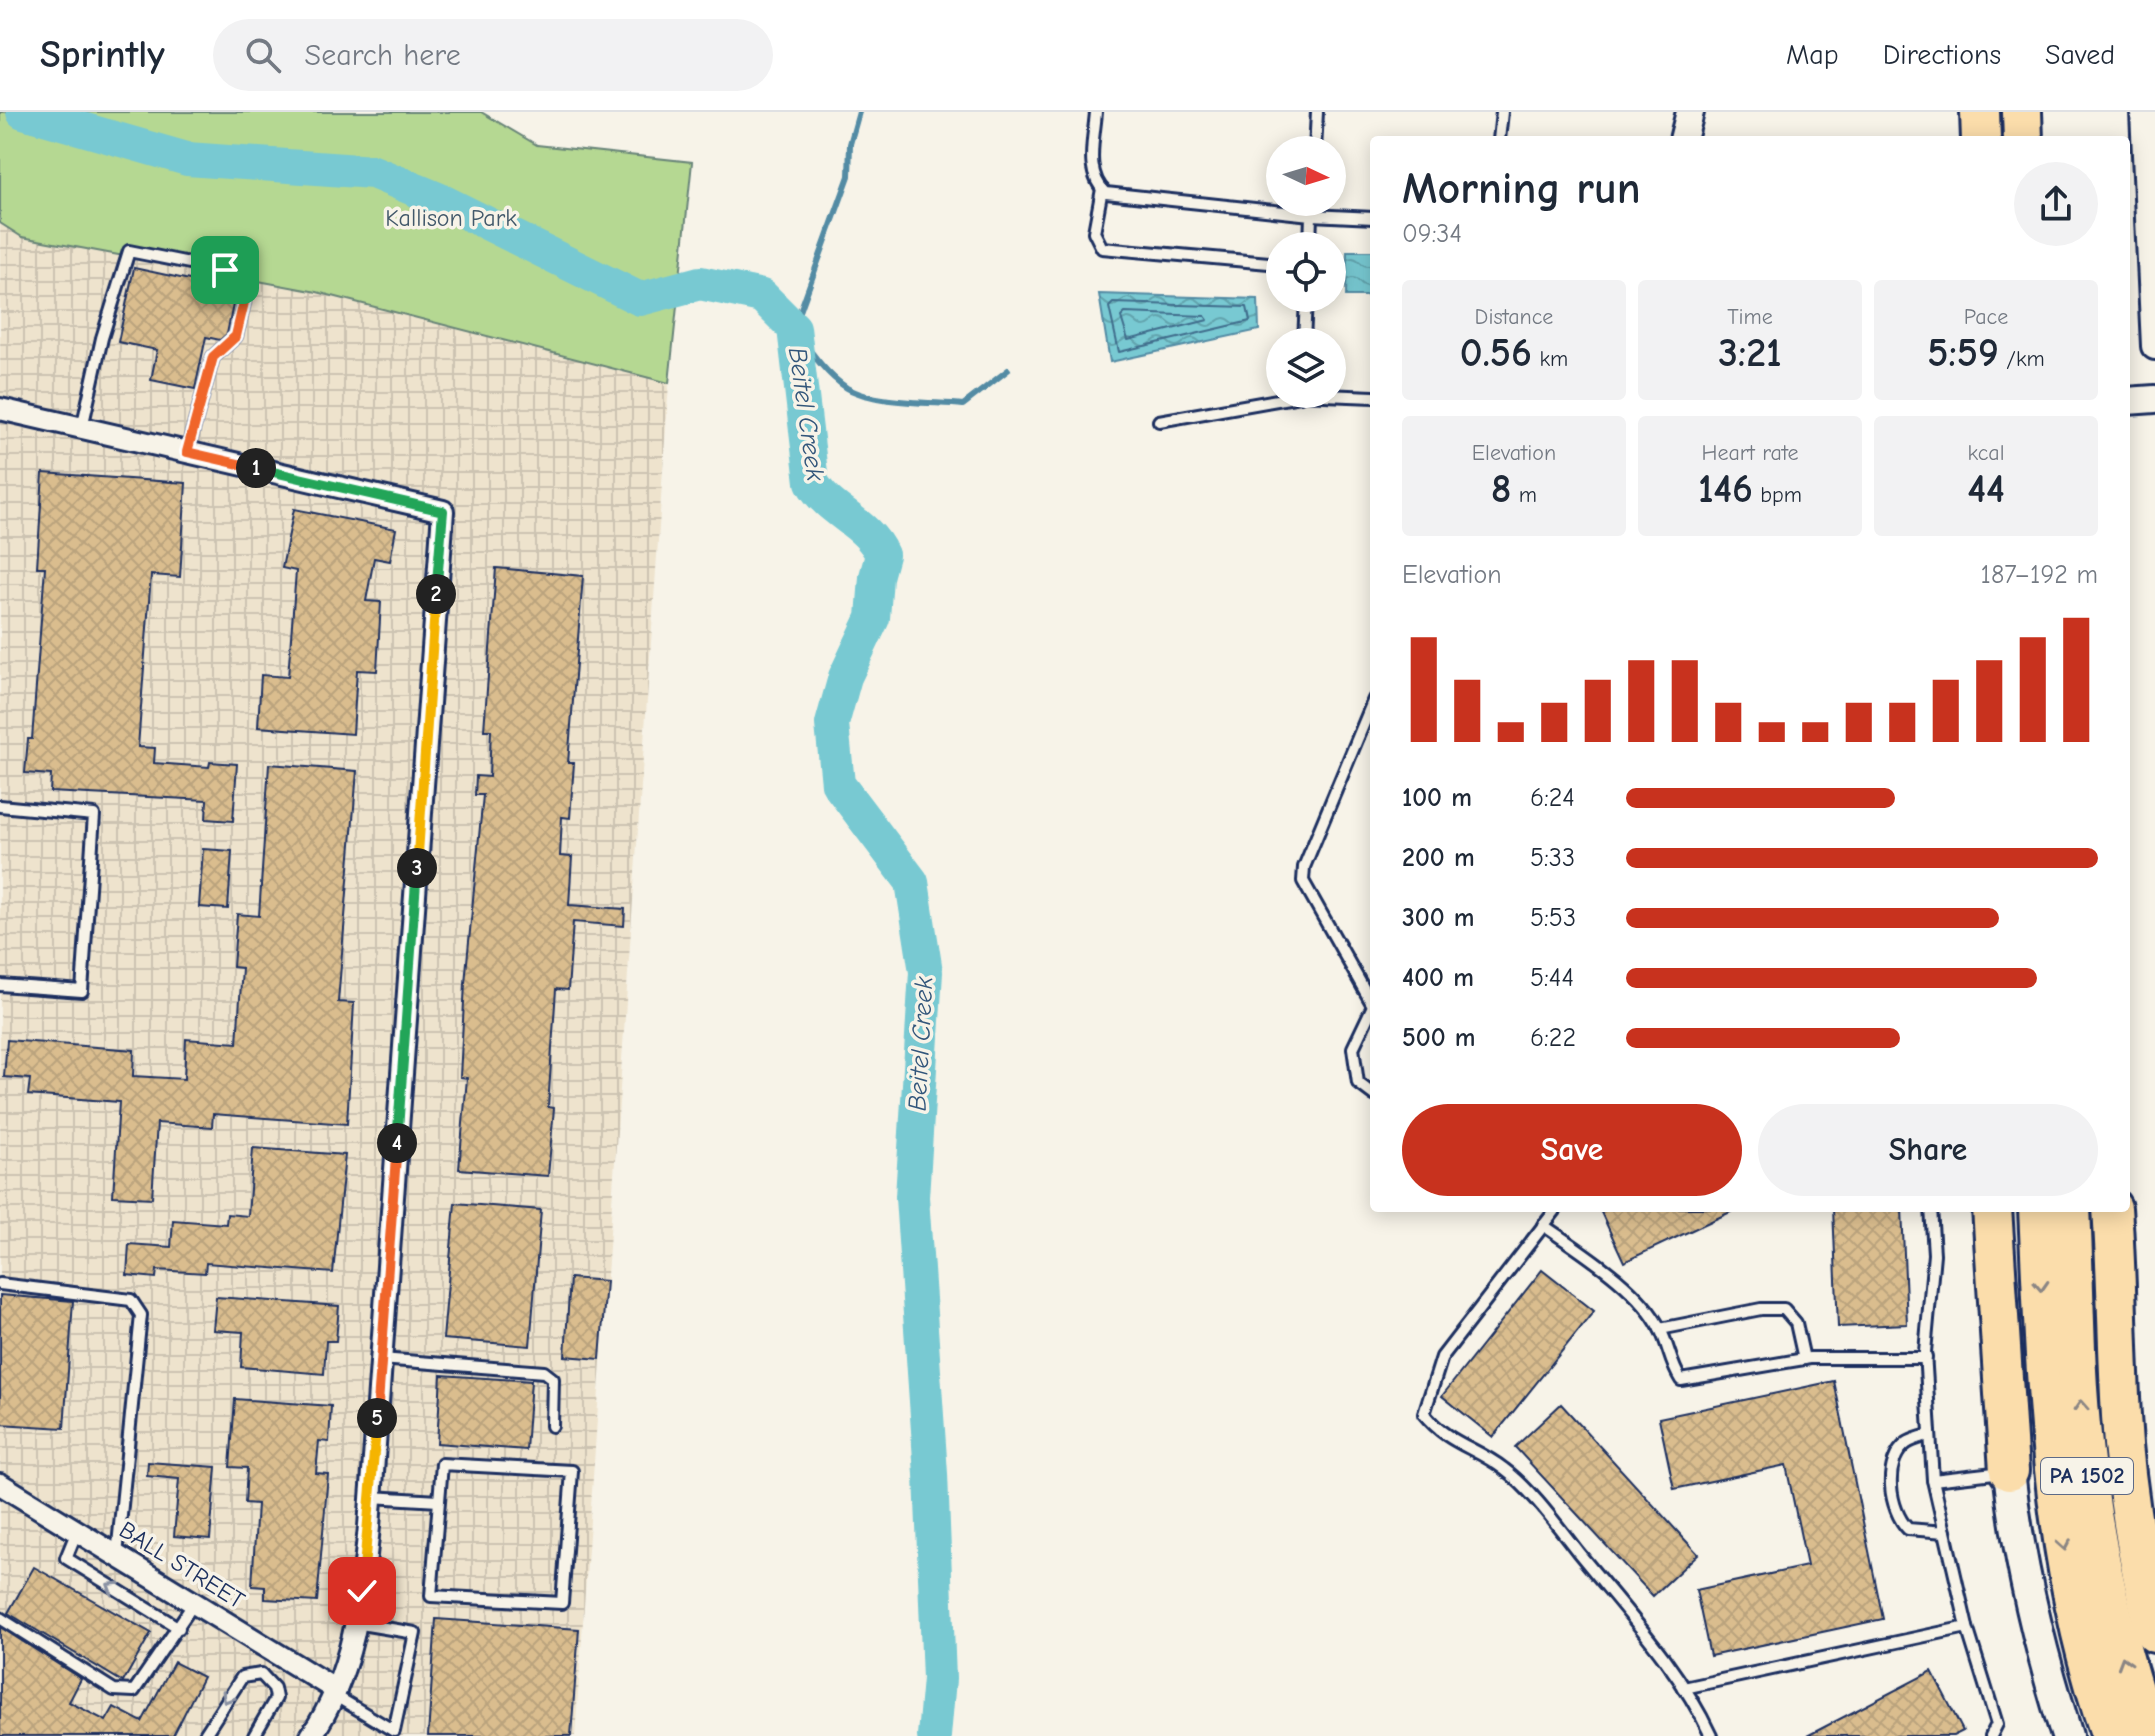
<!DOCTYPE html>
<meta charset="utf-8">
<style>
:root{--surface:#fff;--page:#f2f2f3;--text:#1f2937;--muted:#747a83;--line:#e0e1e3;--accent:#c8321e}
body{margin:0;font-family:"Comic Neue",sans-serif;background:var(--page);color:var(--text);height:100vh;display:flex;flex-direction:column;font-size:30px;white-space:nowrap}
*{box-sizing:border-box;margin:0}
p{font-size:26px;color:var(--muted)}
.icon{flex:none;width:44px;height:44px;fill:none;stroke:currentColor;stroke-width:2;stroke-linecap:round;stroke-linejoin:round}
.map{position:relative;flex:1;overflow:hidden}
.side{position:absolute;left:1370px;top:24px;width:760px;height:1076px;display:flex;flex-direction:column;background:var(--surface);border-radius:8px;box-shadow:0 4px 20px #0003}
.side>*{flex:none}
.needle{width:52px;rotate:94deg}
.controls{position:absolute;left:1266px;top:24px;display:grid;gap:16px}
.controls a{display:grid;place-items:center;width:80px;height:80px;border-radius:50%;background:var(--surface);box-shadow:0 4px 20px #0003;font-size:40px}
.pin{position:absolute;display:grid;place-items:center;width:68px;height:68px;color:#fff;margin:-34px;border-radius:16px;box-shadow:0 4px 12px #0006}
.km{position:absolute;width:40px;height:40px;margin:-20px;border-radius:50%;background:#222;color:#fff;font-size:22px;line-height:40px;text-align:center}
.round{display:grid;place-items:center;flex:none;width:84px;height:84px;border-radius:42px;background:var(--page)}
.overview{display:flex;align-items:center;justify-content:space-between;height:136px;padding:0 32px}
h1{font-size:44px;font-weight:700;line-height:60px}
.metrics{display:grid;grid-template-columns:repeat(3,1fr);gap:12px;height:136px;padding:8px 32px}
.metrics div{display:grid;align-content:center;border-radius:8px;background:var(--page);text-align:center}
.metrics b{font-size:40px;font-weight:700}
.metrics small{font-size:22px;font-weight:400}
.metrics p{font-size:22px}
.chart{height:224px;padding:16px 32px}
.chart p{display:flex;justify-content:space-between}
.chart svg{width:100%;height:144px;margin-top:8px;stroke:var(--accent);stroke-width:6}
.action{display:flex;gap:16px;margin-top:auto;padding:16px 32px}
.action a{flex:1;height:92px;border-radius:48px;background:var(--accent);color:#fff;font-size:32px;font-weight:700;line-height:92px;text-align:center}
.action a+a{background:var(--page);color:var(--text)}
ul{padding:0 32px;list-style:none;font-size:26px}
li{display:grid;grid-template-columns:128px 96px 1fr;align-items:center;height:60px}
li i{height:20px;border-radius:10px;background:var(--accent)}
header{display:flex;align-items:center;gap:48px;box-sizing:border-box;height:112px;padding:0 40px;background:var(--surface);border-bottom:2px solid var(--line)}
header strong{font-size:38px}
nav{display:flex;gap:44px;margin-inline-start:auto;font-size:28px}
.search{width:560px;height:72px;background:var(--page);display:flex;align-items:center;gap:20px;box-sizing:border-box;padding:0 28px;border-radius:44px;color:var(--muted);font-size:30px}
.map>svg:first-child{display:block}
.industrial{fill:url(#industrial-grid)}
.park{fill:#b5d892;stroke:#688478;stroke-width:2}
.water{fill:url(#water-waves);stroke:#538ba4;stroke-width:2}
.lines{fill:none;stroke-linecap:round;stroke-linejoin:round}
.shore{stroke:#406d8c;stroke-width:2}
.stream{stroke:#538ba4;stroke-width:6}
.river{stroke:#78c9d2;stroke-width:34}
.building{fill:url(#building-cross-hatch);stroke:#1b2f5e;stroke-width:2}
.service-casing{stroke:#1b2f5e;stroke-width:16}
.minor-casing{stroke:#1b2f5e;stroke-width:26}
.tertiary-casing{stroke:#1b2f5e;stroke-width:32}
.secondary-casing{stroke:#1b2f5e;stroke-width:36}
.motorway-casing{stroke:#1b2f5e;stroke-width:44}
.service{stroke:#f7f3e8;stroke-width:10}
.minor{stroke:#f7f3e8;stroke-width:20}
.tertiary{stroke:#f7f3e8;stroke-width:26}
.secondary{stroke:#f7f3e8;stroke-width:30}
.motorway{stroke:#fbddab;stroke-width:38}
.oneway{stroke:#8b8684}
.oneway2{stroke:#8991a3}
.split-1-casing{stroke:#fff;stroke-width:16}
.split-2-casing{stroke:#fff;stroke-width:16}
.split-3-casing{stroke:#fff;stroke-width:16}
.split-4-casing{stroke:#fff;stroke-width:16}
.split-5-casing{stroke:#fff;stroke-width:16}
.split-6-casing{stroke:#fff;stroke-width:16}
.split-1{stroke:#f0652b;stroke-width:10}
.split-2{stroke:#22a559;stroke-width:10}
.split-3{stroke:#f5b400;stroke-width:10}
.split-4{stroke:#22a559;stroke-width:10}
.split-5{stroke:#f0652b;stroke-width:10}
.split-6{stroke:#f5b400;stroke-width:10}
.labels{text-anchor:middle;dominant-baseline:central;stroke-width:7;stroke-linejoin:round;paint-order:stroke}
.shield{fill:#f7f3e8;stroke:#5d6a87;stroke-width:2}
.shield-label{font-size:22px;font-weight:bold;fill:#1b2f5e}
.park-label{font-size:24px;fill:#42596b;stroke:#f7f3e8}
.street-label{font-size:24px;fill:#1b2f5e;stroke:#f7f3e8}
.water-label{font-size:26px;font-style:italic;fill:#32567b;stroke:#f7f3e8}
</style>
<header>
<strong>Sprintly</strong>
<div class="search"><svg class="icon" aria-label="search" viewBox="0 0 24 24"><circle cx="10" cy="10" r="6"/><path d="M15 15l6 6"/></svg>Search here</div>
<nav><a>Map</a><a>Directions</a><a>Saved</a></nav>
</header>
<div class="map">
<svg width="2155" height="1624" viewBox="0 0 2155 1624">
<defs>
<pattern id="industrial-grid" width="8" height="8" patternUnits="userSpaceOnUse" patternTransform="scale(2)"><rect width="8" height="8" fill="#eee3cd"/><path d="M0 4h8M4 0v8" fill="none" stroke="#ccc3b2"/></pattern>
<pattern id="water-waves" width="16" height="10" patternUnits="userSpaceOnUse" patternTransform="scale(2)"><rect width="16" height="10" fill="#78c9d2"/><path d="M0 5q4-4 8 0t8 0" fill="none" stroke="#62a4ae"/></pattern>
<pattern id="building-cross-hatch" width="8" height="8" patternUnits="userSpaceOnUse" patternTransform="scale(2)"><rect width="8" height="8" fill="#dabd8e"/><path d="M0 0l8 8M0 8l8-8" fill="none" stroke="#baa37d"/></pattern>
</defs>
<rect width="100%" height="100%" fill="#f7f3e8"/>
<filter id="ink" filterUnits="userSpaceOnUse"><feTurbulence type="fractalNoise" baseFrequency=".0125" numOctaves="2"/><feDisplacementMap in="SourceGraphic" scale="16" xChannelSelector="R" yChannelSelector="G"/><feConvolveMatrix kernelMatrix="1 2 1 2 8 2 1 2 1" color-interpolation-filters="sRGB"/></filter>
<g filter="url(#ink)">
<path class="industrial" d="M0 111 22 125 317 180 669 271 575 1624H0Z"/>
<path class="park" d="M0 0H481L537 33 692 50 669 271 317 180 22 125 0 111Z"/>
<g class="water">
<path d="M1347 139H1374V184H1346Z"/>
<path d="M1099 182 1258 187 1259 218 1110 250Z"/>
</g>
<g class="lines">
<g class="shore">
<path d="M1113 191 1247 195 1250 209 1119 240 1109 195Z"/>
<path d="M1125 201 1205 204 1208 208 1128 228 1121 205Z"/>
</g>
<path class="stream" d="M859 0 850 32 849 64 794 216C809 237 825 262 847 276 874 292 932 290 963 293L1008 258"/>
<path class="river" d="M23 0 187 47 373 60 440 88 640 187 700 171 762 184 794 216 812 370C829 401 868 410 882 443L876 465 873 506 845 565 832 612 838 672 912 770 926 860 912 1085 931 1362 939 1567 934 1624"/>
</g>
<g class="building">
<path d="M134 156 236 178 227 222 220 228 206 225 195 277 151 268 157 238 118 230Z"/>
<path d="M43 361 186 371 180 465 151 463 138 635 155 636 154 651 209 655 210 650 237 652 233 709 206 707 207 688 50 680 51 663 25 661 28 627H32L45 455H37Z"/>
<path d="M294 397 396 417 390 449 374 446 366 489 381 490 377 559 357 558 353 622 258 615 261 563 288 565 296 459 282 456Z"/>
<path d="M496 456 583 464 568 651H574L570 706 562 705 560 744 572 745 569 793 625 797 624 814 573 810 568 878 556 877 548 995 554 996 548 1064 459 1057 467 966 460 965 465 871 483 683H475L476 664 489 665 491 618H484Z"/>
<path d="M269 652 357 659 338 890 354 891 347 1012 213 1002 212 1015 157 1011 152 1086 113 1084 119 990 28 983 30 967 4 965 7 928 134 938 133 964 184 967 186 927 237 931 242 856 233 855 237 802 259 804Z"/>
<path d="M203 737 232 739 228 797 199 795Z"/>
<path d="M253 1036 345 1043 333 1161 206 1151 205 1161 157 1158 156 1166 127 1163 129 1132 171 1135 173 1108 226 1112 227 1102 248 1104Z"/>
<path d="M455 1091 541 1098 530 1234 443 1227Z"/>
<path d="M1599 1096H1739L1624 1150Z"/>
<path d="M1833 1096H1902L1907 1212 1838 1215Z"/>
<path d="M1542 1158 1594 1199 1493 1325 1442 1284Z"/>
<path d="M570 1166 606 1169 600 1247 565 1244Z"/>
<path d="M0 1183 73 1189 64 1316 0 1312Z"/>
<path d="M216 1185 339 1194 336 1229H326L324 1262 241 1255 243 1220 213 1218Z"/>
<path d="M441 1263 531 1269 526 1338 437 1331Z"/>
<path d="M1834 1269 1883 1507 1710 1544 1696 1478 1807 1454 1786 1353 1674 1377 1659 1306Z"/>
<path d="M235 1287 331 1294 329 1330 319 1329 316 1361 328 1362 317 1490 265 1487V1475L252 1474 257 1392 245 1391 247 1356 230 1355Z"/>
<path d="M1561 1292 1698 1442 1653 1484 1515 1335Z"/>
<path d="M148 1350 216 1355 210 1427 174 1424 179 1367 147 1364Z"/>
<path d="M34 1455 151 1521 123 1570 8 1501Z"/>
<path d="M436 1507 579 1517 571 1624H428Z"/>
<path d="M0 1515 81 1567 69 1590 106 1609 114 1595 142 1610 174 1550 203 1565 173 1624H0Z"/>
<path d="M1932 1559 1963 1619 1953 1624H1807Z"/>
</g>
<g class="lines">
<defs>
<g id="service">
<path d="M1096 0C1094 28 1084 61 1106 81L1311 103 1310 134"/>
<path d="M1499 28 1502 0"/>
<path d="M1315 38 1317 0"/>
<path d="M1102 77 1094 120 1102 136 1280 152"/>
<path d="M1312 90 1311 103 1374 106"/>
<path d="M1304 230 1306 186"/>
<path d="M1300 282 1374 285"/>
<path d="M1159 309 1300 284"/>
<path d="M82 316 102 226 129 139 225 158 243 174 245 186 236 224 213 245 187 340"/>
<path d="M1374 587 1304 755 1303 769 1374 895"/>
<path d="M0 694 94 703 82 879 0 873"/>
<path d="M1373 894 1353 936 1358 971 1374 983"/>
<path d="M1557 1096 1442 1245 1424 1302C1448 1332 1476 1335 1504 1357 1532 1378 1556 1412 1578 1440 1625 1498 1679 1555 1711 1624"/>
<path d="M1931 1096 1934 1142 1925 1240 1933 1368 2003 1360"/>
<path d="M1543 1113C1580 1139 1640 1176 1660 1217 1669 1234 1670 1251 1681 1268L1810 1246H1926"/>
<path d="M0 1172 131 1188 141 1203 117 1443"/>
<path d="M1660 1217 1761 1197H1784L1796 1211 1804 1247"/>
<path d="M381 1247 544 1260 553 1267 552 1314"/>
<path d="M1930 1322C1923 1325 1913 1327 1907 1331 1882 1349 1889 1398 1908 1417L1945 1420"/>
<path d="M1933 1368 1967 1515 1997 1612 1991 1624"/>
<path d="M371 1385 439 1389 431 1484 562 1491 572 1359 442 1352 439 1389"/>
<path d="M77 1419 66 1446 179 1516"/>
<path d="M0 1506 114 1578 134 1579 194 1491"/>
<path d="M1684 1576 1967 1515"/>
<path d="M334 1583 394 1619 415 1521 355 1511"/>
<path d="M204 1624 242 1565 261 1562"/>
<path d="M254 1624 276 1586 274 1576 261 1562"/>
</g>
<g id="minor">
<path d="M0 297 443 399 369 1415C362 1486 353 1564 311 1624"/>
<path d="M0 1372 336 1578"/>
</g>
<g id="tertiary">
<path d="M2144 0 2155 234"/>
<path d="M1683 28 1690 0"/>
<path d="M2126 289 2155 287"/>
</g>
<path id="secondary" d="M2009 1359C2018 1449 2040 1538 2067 1624"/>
<g id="motorway">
<path d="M1980 0 1981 28"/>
<path d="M2022 0 2023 28"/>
<path d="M1992 1096 2009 1359"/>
<path d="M2038 1096C2046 1274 2050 1454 2111 1624"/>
<path d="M2071 1096C2075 1175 2074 1255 2083 1333 2093 1433 2116 1530 2148 1624"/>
<path d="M2112 1096C2117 1165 2117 1235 2121 1304 2125 1377 2138 1450 2155 1521"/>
</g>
</defs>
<use href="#service" class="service-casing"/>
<use href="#minor" class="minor-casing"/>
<use href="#tertiary" class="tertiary-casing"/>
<use href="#secondary" class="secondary-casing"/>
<use href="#motorway" class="motorway-casing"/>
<use href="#service" class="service"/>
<use href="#minor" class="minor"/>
<use href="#tertiary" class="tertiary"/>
<use href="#secondary" class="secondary"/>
<use href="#motorway" class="motorway"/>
</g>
<defs><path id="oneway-chevron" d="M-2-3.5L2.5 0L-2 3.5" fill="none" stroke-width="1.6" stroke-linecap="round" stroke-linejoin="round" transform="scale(2)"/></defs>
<g class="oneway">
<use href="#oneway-chevron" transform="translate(2041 1174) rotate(87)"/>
<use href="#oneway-chevron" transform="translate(2081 1294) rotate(-93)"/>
<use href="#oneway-chevron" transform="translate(2064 1433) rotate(80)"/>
<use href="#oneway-chevron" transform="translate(2124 1550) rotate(-107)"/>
</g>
<g class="oneway2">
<use href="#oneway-chevron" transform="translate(112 1475) rotate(-148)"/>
<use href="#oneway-chevron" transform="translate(227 1586) rotate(122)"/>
</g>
</g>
<g class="lines" filter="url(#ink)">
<defs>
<path id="split-1" d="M225 158 243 174 245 186 236 224 213 245 187 340 256 356"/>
<path id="split-2" d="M256 356 443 399 436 482"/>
<path id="split-3" d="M417 756 436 482"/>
<path id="split-4" d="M397 1031 417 756"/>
<path id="split-5" d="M377 1306 397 1031"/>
<path id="split-6" d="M362 1479 377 1306"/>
</defs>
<use href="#split-1" class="split-1-casing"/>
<use href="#split-2" class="split-2-casing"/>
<use href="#split-3" class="split-3-casing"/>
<use href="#split-4" class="split-4-casing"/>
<use href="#split-5" class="split-5-casing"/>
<use href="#split-6" class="split-6-casing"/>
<use href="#split-1" class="split-1"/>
<use href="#split-2" class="split-2"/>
<use href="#split-3" class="split-3"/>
<use href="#split-4" class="split-4"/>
<use href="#split-5" class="split-5"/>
<use href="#split-6" class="split-6"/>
</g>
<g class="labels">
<rect class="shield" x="2041" y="1346" width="92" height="36" rx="6"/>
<g class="shield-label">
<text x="2087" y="1364">PA 1502</text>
</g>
<g class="park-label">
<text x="451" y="106">Kallison Park</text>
</g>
<g class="street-label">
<text transform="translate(182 1453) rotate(32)">BALL STREET</text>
</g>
<g class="water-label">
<text transform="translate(806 302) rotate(82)">Beitel Creek</text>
<text transform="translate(921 932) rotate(-87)">Beitel Creek</text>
</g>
</g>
</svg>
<div class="controls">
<a><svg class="needle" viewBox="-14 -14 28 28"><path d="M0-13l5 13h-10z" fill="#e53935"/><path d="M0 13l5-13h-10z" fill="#747a83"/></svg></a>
<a><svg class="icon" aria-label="locate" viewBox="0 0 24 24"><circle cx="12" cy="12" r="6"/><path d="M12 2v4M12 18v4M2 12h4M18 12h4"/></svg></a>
<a><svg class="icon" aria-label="layers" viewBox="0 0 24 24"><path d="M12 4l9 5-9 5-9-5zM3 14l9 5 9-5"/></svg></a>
</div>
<div class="pin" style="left:225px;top:158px;background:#1e9e55"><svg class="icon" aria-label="arrive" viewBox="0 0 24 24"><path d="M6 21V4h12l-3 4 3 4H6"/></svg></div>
<div class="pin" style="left:362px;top:1479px;background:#d93025"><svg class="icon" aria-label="check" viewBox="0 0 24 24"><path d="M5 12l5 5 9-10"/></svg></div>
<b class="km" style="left:256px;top:356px">1</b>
<b class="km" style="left:436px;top:482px">2</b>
<b class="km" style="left:417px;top:756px">3</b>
<b class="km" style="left:397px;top:1031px">4</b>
<b class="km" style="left:377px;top:1306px">5</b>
<section class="side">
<div class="overview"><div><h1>Morning run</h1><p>09:34</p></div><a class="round"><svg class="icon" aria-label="share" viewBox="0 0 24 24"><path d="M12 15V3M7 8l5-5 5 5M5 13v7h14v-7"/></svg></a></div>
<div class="metrics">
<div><p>Distance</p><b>0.56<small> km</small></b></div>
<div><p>Time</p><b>3:21</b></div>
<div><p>Pace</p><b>5:59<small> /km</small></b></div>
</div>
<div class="metrics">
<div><p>Elevation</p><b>8<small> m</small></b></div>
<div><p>Heart rate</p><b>146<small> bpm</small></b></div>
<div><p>kcal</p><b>44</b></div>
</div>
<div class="chart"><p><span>Elevation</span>187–192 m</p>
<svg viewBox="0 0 160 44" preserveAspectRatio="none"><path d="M5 44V12M15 44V25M25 44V38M35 44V32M45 44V25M55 44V19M65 44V19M75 44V32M85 44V38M95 44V38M105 44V32M115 44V32M125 44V25M135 44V19M145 44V12M155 44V6"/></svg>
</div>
<ul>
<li><b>100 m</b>6:24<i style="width:57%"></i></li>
<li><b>200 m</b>5:33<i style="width:100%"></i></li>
<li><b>300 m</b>5:53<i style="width:79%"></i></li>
<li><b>400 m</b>5:44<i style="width:87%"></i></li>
<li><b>500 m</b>6:22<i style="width:58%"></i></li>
</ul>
<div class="action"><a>Save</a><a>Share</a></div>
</section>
</div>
